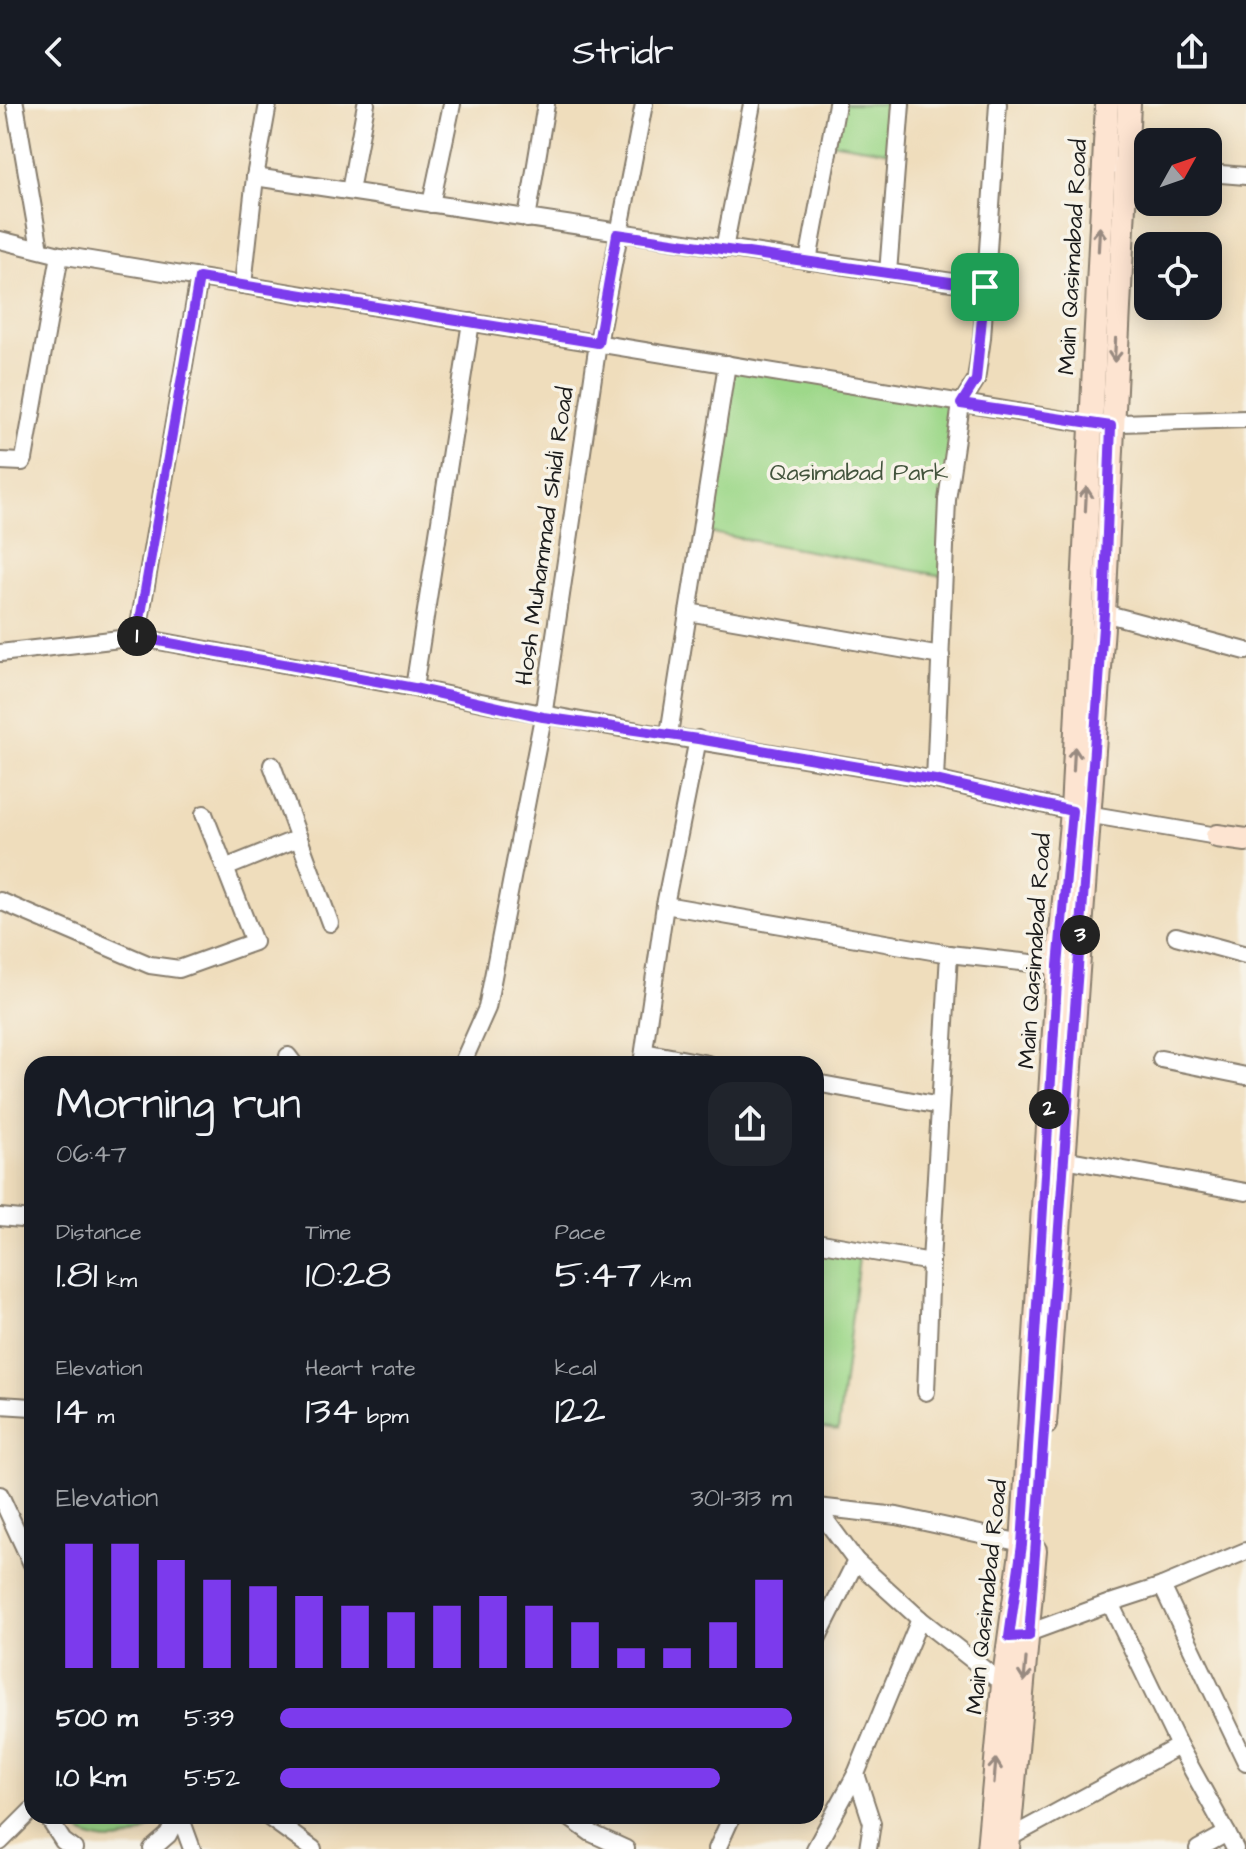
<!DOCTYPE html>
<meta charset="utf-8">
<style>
:root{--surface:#171b24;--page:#20242c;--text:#f1f3f6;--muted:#9ea1a6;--accent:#7c3aed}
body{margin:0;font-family:"Architects Daughter",sans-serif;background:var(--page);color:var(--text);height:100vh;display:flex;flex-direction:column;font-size:30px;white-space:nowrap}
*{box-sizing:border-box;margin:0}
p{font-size:26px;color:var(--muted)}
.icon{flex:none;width:44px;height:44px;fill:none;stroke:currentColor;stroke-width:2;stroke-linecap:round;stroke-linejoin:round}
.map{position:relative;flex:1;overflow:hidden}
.panel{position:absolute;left:24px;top:952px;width:800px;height:768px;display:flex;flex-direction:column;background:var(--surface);border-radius:24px;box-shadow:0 4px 20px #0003}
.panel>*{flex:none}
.needle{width:52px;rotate:50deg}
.tools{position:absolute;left:1134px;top:24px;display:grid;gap:16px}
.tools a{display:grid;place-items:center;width:88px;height:88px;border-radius:16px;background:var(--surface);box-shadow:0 4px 20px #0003;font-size:40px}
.pin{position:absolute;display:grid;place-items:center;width:68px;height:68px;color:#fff;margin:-34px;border-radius:16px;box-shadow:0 4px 12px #0006}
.km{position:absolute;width:40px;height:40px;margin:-20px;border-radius:50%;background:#222;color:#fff;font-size:22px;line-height:40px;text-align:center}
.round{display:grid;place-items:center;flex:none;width:84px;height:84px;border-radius:24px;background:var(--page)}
.headline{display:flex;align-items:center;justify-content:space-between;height:136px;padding:0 32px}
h1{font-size:44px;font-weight:600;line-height:60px}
.figures{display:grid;grid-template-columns:repeat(3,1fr);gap:12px;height:136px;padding:8px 32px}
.figures div{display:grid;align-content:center}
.figures b{font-size:40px;font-weight:600}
.figures small{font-size:22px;font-weight:400}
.figures p{font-size:22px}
.chart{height:224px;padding:16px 32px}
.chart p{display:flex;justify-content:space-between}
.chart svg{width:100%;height:144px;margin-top:8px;stroke:var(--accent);stroke-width:6}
ul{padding:0 32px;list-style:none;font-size:26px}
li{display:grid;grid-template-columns:128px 96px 1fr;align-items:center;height:60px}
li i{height:20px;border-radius:10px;background:var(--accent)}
header{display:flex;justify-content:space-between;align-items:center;height:104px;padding:0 32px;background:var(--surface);font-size:36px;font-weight:600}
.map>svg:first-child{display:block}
.green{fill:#9ed88a;stroke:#5d7a53;stroke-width:2}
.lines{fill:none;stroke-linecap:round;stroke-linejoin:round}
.street-casing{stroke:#867c6c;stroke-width:20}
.secondary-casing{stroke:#867c6c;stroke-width:26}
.street{stroke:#fff;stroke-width:16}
.secondary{stroke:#fde4d1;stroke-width:22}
.oneway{stroke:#988a80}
.route-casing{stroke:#fff;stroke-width:16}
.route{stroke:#7c3aed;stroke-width:10}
.labels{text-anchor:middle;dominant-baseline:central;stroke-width:7;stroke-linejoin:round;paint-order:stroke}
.street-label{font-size:24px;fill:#1c1c1c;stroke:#f7f3e8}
.park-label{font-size:24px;fill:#43543d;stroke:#f7f3e8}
</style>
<header><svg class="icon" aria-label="back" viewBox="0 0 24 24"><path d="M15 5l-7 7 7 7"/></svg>Stridr<svg class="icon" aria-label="share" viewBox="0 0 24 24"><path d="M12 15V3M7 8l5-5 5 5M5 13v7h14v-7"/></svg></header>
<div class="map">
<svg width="1246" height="1745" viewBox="0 0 1246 1745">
<rect width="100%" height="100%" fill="#f7f3e8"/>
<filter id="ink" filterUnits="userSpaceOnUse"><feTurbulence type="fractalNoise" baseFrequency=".0125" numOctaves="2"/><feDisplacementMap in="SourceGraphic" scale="16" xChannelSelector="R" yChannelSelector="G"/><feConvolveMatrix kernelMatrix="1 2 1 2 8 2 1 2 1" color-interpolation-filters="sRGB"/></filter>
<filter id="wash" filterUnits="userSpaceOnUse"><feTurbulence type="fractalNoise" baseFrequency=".006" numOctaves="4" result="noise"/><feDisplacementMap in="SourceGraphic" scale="32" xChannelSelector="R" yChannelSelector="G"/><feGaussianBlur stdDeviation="1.8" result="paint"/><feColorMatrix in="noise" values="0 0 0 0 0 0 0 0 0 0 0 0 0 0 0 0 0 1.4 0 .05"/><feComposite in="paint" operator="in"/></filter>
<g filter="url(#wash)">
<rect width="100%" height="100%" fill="#efddbc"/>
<g class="green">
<path d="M837 0H901L897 49 830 38Z"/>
<path d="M727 260 961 300 944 472 701 427Z"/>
<path d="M816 1138 860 1145 838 1326 816 1323Z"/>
<path d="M62 1712H162C137 1745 86 1745 62 1712Z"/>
</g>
</g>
<g filter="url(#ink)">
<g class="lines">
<defs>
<g id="street">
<path d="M15 0 40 145"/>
<path d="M998 0 982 234 976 276 961 300 947 396 935 676 1072 707"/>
<path d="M1117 62 1148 65"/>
<path d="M1208 69 1246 72"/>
<path d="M255 73 985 183"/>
<path d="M350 87 366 0"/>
<path d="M431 100 452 0"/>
<path d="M527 115 546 0"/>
<path d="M0 136 60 151 1090 320 1246 315"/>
<path d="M724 145 752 0"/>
<path d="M808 157 837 0"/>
<path d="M888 169 901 0"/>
<path d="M243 181 255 73 268 0"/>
<path d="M471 218 414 584C586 622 762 646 935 676"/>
<path d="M0 357 22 358 24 355 60 151"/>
<path d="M688 508 941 552"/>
<path d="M1104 509 1246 547"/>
<path d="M137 533 414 584"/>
<path d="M0 549 137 533 199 174"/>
<path d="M669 630 727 260"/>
<path d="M698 635 665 801 949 850 931 1158 816 1138"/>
<path d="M272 661 330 819"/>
<path d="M1087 710 1217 732"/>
<path d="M225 764 299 734"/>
<path d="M0 797 150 861 179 865 254 838 204 710"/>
<path d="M1176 832 1246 851"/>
<path d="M949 850 1058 862"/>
<path d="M644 948 708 960"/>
<path d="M288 952 294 960"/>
<path d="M1161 955 1246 972"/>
<path d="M462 960 487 904 543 613 598 239 644 0"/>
<path d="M642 960 665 801"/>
<path d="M816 979 940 1002"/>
<path d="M1064 1055 1246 1088"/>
<path d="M0 1113 32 1116"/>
<path d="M926 1288 931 1158"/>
<path d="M0 1301 32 1303"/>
<path d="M0 1391 32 1460"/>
<path d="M816 1403 856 1457"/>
<path d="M817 1403 897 1412 1031 1441"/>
<path d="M1162 1482 1246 1658"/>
<path d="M1110 1499 1162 1482 1246 1447"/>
<path d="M1020 1532 1110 1499 1179 1642 1227 1729"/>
<path d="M816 1537 856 1457 920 1515"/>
<path d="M47 1712 63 1737 74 1745"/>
<path d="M180 1712 192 1745"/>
<path d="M267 1712 313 1745"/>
<path d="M567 1712 591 1729 626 1745"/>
<path d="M1009 1734 1179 1642"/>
<path d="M0 1738 32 1706"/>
<path d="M152 1745 168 1731 178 1712"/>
<path d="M717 1745 732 1712"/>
<path d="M815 1745 856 1670"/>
<path d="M868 1745 872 1719 856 1670 920 1515 1003 1580"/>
<path d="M1198 1745 1227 1729 1235 1745"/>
</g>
<g id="secondary">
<path d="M1217 732 1246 736"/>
<path d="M1045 1320 1104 509 1129 0"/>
<path d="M988 1745 1003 1580 1022 1441 1058 862 1072 707 1107 0"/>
<path d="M1008 1745 1035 1446"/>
</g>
</defs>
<use href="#street" class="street-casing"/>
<use href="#secondary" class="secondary-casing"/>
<use href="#street" class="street"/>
<use href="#secondary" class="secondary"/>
</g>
<defs><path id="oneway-shaft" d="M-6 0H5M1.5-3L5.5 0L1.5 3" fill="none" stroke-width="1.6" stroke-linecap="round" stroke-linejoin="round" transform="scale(2)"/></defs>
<g class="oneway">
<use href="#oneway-shaft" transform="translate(1099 135) rotate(-87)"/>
<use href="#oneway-shaft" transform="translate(1115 246) rotate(93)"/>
<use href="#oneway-shaft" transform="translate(1086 395) rotate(-87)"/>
<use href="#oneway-shaft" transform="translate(1074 655) rotate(-87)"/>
<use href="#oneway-shaft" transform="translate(1025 1566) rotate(95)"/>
<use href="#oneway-shaft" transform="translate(995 1667) rotate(-85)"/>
</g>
</g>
<g class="lines" filter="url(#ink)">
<defs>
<path id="route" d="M617 130 985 183 976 276 961 300 1111 322 1104 509 1029 1532 1009 1533 1022 1441 1058 862 1072 707 935 676 698 635 543 613 414 584 137 533 199 174 598 239Z"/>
</defs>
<use href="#route" class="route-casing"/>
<use href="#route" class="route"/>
</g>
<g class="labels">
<g class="street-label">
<text transform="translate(1073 153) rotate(-87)">Main Qasimabad Road</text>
<text transform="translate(545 432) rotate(-82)">Hosh Muhammad Shidi Road</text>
<text transform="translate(1035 847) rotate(-86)">Main Qasimabad Road</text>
<text transform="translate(987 1493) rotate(-84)">Main Qasimabad Road</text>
</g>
<g class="park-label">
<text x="859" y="369">Qasimabad Park</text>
</g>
</g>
</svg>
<div class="tools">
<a><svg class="needle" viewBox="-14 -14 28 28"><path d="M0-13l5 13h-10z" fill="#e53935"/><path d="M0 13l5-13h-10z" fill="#9ea1a6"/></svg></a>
<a><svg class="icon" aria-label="locate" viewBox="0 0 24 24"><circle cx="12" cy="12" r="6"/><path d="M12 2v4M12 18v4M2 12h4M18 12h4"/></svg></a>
</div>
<div class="pin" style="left:985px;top:183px;background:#1e9e55"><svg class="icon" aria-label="arrive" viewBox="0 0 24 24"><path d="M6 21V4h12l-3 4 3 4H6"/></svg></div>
<b class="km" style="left:137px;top:532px">1</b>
<b class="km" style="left:1049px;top:1005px">2</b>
<b class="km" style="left:1080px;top:831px">3</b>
<section class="panel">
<div class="headline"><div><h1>Morning run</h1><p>06:47</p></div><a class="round"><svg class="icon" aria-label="share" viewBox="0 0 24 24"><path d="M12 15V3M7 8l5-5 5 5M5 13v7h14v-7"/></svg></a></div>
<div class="figures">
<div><p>Distance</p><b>1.81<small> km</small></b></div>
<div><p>Time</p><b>10:28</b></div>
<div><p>Pace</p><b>5:47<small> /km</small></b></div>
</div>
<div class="figures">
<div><p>Elevation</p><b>14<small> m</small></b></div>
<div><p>Heart rate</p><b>134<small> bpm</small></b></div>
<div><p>kcal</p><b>122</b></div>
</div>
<div class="chart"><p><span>Elevation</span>301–313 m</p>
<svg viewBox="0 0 160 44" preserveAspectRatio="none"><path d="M5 44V6M15 44V6M25 44V11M35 44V17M45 44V19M55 44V22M65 44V25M75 44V27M85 44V25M95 44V22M105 44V25M115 44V30M125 44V38M135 44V38M145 44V30M155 44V17"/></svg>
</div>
<ul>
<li><b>500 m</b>5:39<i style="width:100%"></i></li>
<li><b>1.0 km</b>5:52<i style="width:86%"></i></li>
</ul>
</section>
</div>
